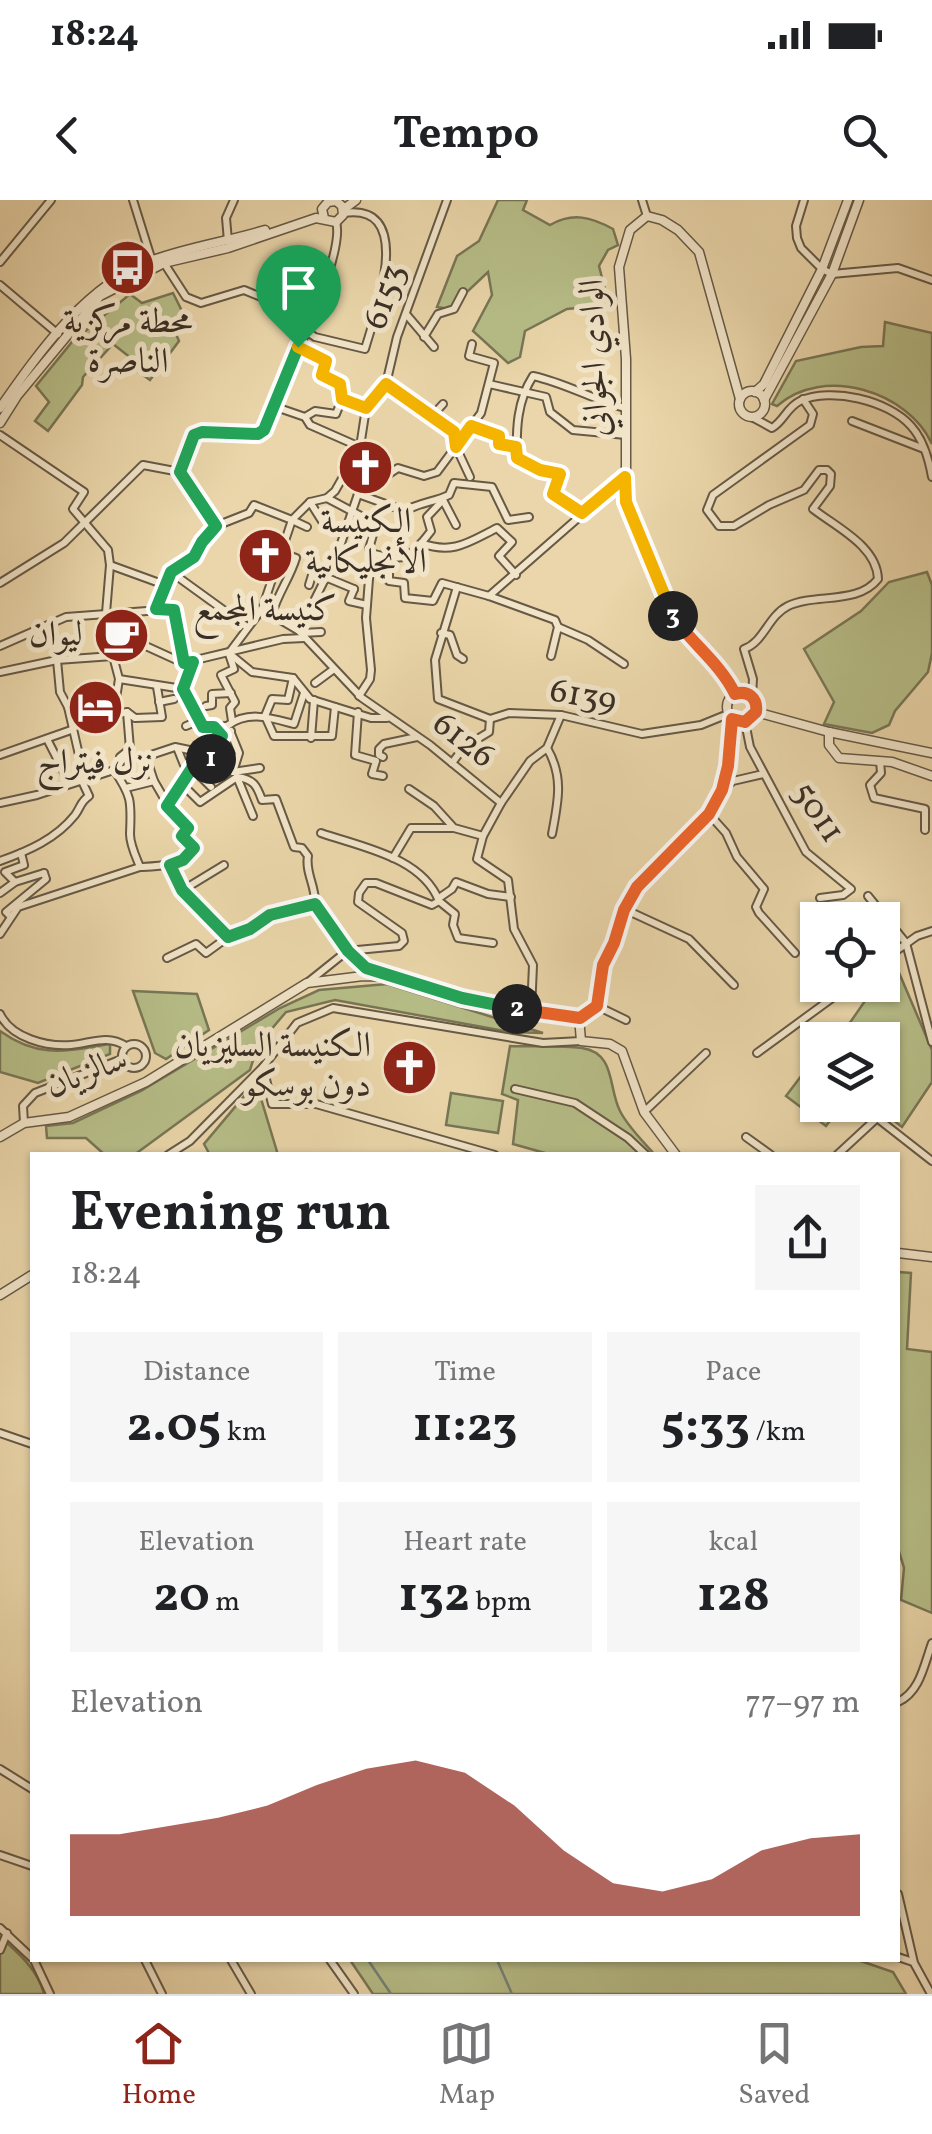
<!DOCTYPE html>
<meta charset="utf-8">
<style>
:root{--surface:#fff;--page:#f6f6f6;--text:#202124;--muted:#757577;--line:#e0e0e0;--accent:#8f2418}
body{margin:0;font-family:Vollkorn,Amiri,serif;background:var(--page);color:var(--text);height:100vh;display:flex;flex-direction:column;font-size:38px;white-space:nowrap}
*{box-sizing:border-box;margin:0}
p{font-size:32px;color:var(--muted)}
.icon{flex:none;width:55px;height:55px;fill:none;stroke:currentColor;stroke-width:2;stroke-linecap:round;stroke-linejoin:round}
.map{position:relative;flex:1;overflow:hidden}
.side{position:absolute;left:30px;top:952px;width:870px;height:810px;display:flex;flex-direction:column;background:var(--surface);border-radius:0px;box-shadow:0 2px 8px #0004}
.side>*{flex:none}
.fabs{position:absolute;left:800px;top:702px;display:grid;gap:20px}
.fabs a{display:grid;place-items:center;width:100px;height:100px;border-radius:0px;background:var(--surface);box-shadow:0 2px 8px #0004;font-size:50px}
.pin{position:absolute;display:grid;place-items:center;width:85px;height:85px;color:#fff;margin:-102px -42px;border-radius:50% 50% 50% 0;rotate:-45deg;box-shadow:0 0 10px #0007}
.pin .icon{rotate:45deg}
.km{position:absolute;width:50px;height:50px;margin:-25px;border-radius:50%;background:#222;color:#fff;font-size:28px;line-height:50px;text-align:center}
.round{display:grid;place-items:center;flex:none;width:105px;height:105px;border-radius:0px;background:var(--page)}
.summary{display:flex;align-items:center;justify-content:space-between;height:170px;padding:0 40px}
h1{font-size:55px;font-weight:700;line-height:75px}
.stats{display:grid;grid-template-columns:repeat(3,1fr);gap:15px;height:170px;padding:10px 40px}
.stats div{display:grid;align-content:center;border-radius:0px;background:var(--page);text-align:center}
.stats b{font-size:50px;font-weight:700}
.stats small{font-size:28px;font-weight:400}
.stats p{font-size:28px}
.chart{height:280px;padding:20px 40px}
.chart p{display:flex;justify-content:space-between}
.chart svg{width:100%;height:180px;margin-top:10px;fill:var(--accent);opacity:.7}
.status{display:flex;justify-content:space-between;align-items:center;height:70px;padding:0 50px;background:var(--surface);direction:ltr}
.status svg{height:28px;fill:currentColor}
header{display:flex;justify-content:space-between;align-items:center;height:130px;padding:0 40px;background:var(--surface);font-size:45px;font-weight:700}
.menu{display:flex;justify-content:space-around;align-items:center;height:140px;border-top:2px solid var(--line);background:var(--surface);font-size:28px;color:var(--muted)}
.menu a{display:grid;justify-items:center;gap:5px}
.menu .active{color:var(--accent)}
.map>svg:first-child{display:block}
.green{fill:#b7be88;stroke:#787656;stroke-width:2.5}
.lines{fill:none;stroke-linecap:round;stroke-linejoin:round}
.stream{stroke:#74817a;stroke-width:2.5}
.minor-casing{stroke:#665946;stroke-width:10}
.tertiary-casing{stroke:#665946;stroke-width:11}
.minor{stroke:#f1e4c8;stroke-width:6}
.tertiary{stroke:#f1e4c8;stroke-width:8}
.split-1-casing{stroke:#fff;stroke-width:20}
.split-2-casing{stroke:#fff;stroke-width:20}
.split-3-casing{stroke:#fff;stroke-width:20}
.split-4-casing{stroke:#fff;stroke-width:20}
.split-1{stroke:#22a559;stroke-width:12}
.split-2{stroke:#22a559;stroke-width:12}
.split-3{stroke:#f0652b;stroke-width:12}
.split-4{stroke:#f5b400;stroke-width:12}
.labels{text-anchor:middle;dominant-baseline:central;stroke-width:10;stroke-linejoin:round;paint-order:stroke}
.street-label{font-size:35px;fill:#3a2f25;stroke:#f1e4c8}
.poi-label{font-size:35px;fill:#3a2f25;stroke:#f1e4c8}
</style>
<div class="status"><b>18:24</b><svg viewBox="0 0 49 12"><path d="M0 12V9h3v3zM5 12V6h3v6zM10 12V3h3v9zM15 12V0h3v12zM26 1h20v11H26zM47 4h2v5h-2z"/></svg></div>
<header><svg class="icon" aria-label="back" viewBox="0 0 24 24"><path d="M15 5l-7 7 7 7"/></svg>Tempo<svg class="icon" aria-label="search" viewBox="0 0 24 24"><circle cx="10" cy="10" r="6"/><path d="M15 15l6 6"/></svg></header>
<div class="map">
<svg width="932" height="1794" viewBox="0 0 932 1794">
<rect width="100%" height="100%" fill="#ead6aa"/>
<filter id="stains"><feTurbulence type="fractalNoise" baseFrequency=".002" numOctaves="4"/><feColorMatrix values="0 0 0 0 .2 0 0 0 0 .09 0 0 0 0 .02 0 0 0 .5 -.17"/></filter>
<radialGradient id="worn" r=".72"><stop offset=".6" stop-color="#630" stop-opacity="0"/><stop offset="1" stop-color="#630" stop-opacity=".3"/></radialGradient>
<g class="green">
<path d="M498 0H527L523 10 550 25C573 12 591 17 613 29L618 45 608 50 599 66 609 105 567 109 525 131 520 157 508 163 473 131 492 95 488 72 449 109 437 107 457 56 479 41Z"/>
<path d="M173 93 183 113 174 129 179 141 150 180 128 164 131 158 113 144 83 177 82 185 48 231 35 221 49 202 36 186 72 142 130 94 142 103Z"/>
<path d="M885 122 932 133V244C908 191 823 165 777 206L772 204 796 161 861 147 883 146Z"/>
<path d="M927 372 932 385V453L928 472 895 511 889 525 872 533 824 524 834 502 804 449 861 411 889 382Z"/>
<path d="M897 768 932 850V882L902 927 874 905H882V840H838L876 785H882L883 776Z"/>
<path d="M387 784 543 833 510 832 335 800 286 812 258 845 250 870 134 955H105L86 938H47L46 926 73 923 141 891 280 808 319 790Z"/>
<path d="M133 791 197 794 209 830 166 859 155 853Z"/>
<path d="M0 831C39 859 66 851 110 844V854L38 883 0 872Z"/>
<path d="M510 846C533 847 559 845 582 848 616 853 608 888 620 911 628 927 643 941 655 955H552L513 944 518 900 502 894Z"/>
<path d="M808 867 817 874 818 905H842L826 926 786 896Z"/>
<path d="M256 882 278 955H210L204 944Z"/>
<path d="M451 893 503 901 498 933 446 925Z"/>
<path d="M898 1072 911 1073 907 1149 932 1152V1413L901 1400 904 1368 898 1348Z"/>
<path d="M0 1737C18 1752 38 1770 44 1794H0Z"/>
<path d="M350 1760H858L893 1772 906 1794H373Z"/>
</g>
<g class="lines">
<g class="stream">
<path d="M368 1760 391 1794"/>
<path d="M497 1760 512 1794"/>
</g>
<defs>
<g id="minor">
<path d="M133 0 152 61"/>
<path d="M642 0 647 16"/>
<path d="M804 0 796 26 797 38 801 48 822 69 832 74 898 68 932 80"/>
<path d="M228 41 226 18 234 0"/>
<path d="M0 62 51 0"/>
<path d="M164 63 186 97 201 103 244 90 266 99 275 111 315 137 365 149C375 114 417 2 344 13"/>
<path d="M0 85 58 134"/>
<path d="M406 114 434 147"/>
<path d="M424 137 438 114 454 109 463 92"/>
<path d="M298 147 326 161 322 175 340 184 342 199 336 214 315 211 305 217"/>
<path d="M386 184 454 232 456 247 470 277"/>
<path d="M489 184 546 197 550 212 573 230 626 235"/>
<path d="M342 199 366 208"/>
<path d="M273 206 305 217 310 225 360 247"/>
<path d="M433 215 443 204"/>
<path d="M752 217 772 228C784 221 787 207 800 201 831 187 888 200 911 226 923 239 929 260 932 277"/>
<path d="M852 221 924 249"/>
<path d="M471 226 499 236V244L517 247"/>
<path d="M0 235 84 292 73 309 108 350 110 365 106 413"/>
<path d="M180 272 216 326"/>
<path d="M358 294 405 311C418 303 434 302 449 295L454 283 492 287 508 320 529 317"/>
<path d="M327 298 376 324 369 349 371 353C406 363 410 358 431 331L427 317 442 301"/>
<path d="M443 300 456 325"/>
<path d="M310 302 327 298 335 291 360 247 366 208 386 184 397 137 447 0"/>
<path d="M582 313 553 294 559 274 539 270 517 259C516 229 517 201 533 176 566 183 593 200 625 208"/>
<path d="M307 327 292 320 310 302 327 329"/>
<path d="M421 343C453 355 469 342 497 328L512 342 499 356 516 375"/>
<path d="M389 358V381L404 383 405 398 433 401 442 383 489 396 555 420 558 427 551 456"/>
<path d="M110 365 165 385"/>
<path d="M171 372 194 357 201 342 216 326 249 313 254 305 292 320 262 409 229 453"/>
<path d="M171 372 247 427"/>
<path d="M0 383 64 343 143 265 180 272 195 235 202 232 258 234 264 230C279 189 347 56 336 22"/>
<path d="M309 385 313 372 354 389"/>
<path d="M457 387 435 460 438 499 490 519"/>
<path d="M354 389 349 401 367 405"/>
<path d="M489 396 625 277"/>
<path d="M156 409 171 372"/>
<path d="M262 409 299 431 362 498 430 545 501 603"/>
<path d="M272 414C278 393 290 378 296 358L280 352"/>
<path d="M558 427 588 440 624 464"/>
<path d="M299 431 337 355 358 294 398 268 424 276 437 272 481 213 494 163 469 156 472 144"/>
<path d="M302 433 321 432"/>
<path d="M441 433 450 435 457 455 463 459"/>
<path d="M126 437 183 463 283 439 304 438"/>
<path d="M0 446 66 417 174 409 183 463"/>
<path d="M229 454 234 469 221 475 235 502 230 508 232 521"/>
<path d="M230 454 252 472 293 478 310 499 371 518H387"/>
<path d="M113 456 126 437 127 413"/>
<path d="M57 460 60 492 68 507 79 555"/>
<path d="M0 472 57 460 113 456"/>
<path d="M119 479 183 489"/>
<path d="M315 483 334 469"/>
<path d="M183 489 203 527 227 526"/>
<path d="M183 489 193 462"/>
<path d="M359 496 370 479 371 470 366 418 371 353"/>
<path d="M752 496 753 479 744 449C764 442 768 416 788 406 815 393 858 405 878 379 877 346 836 327 813 309L830 286 831 274 827 270H819L804 290 769 305 734 326H719L707 310 713 295 810 225 813 214 803 199"/>
<path d="M159 502 174 499"/>
<path d="M206 506 212 505V494L231 493"/>
<path d="M68 507 115 505 119 479 113 456"/>
<path d="M358 512 355 555 376 561 372 574 383 576"/>
<path d="M265 516 274 536H332L335 507"/>
<path d="M265 516 272 499 288 500 293 478"/>
<path d="M490 519 509 513 561 515 642 534 701 525 728 514"/>
<path d="M745 522 750 547 806 652 851 689 843 695 820 698"/>
<path d="M186 526 200 520"/>
<path d="M227 526C248 510 271 518 294 524L304 493"/>
<path d="M230 531 239 553 233 572"/>
<path d="M311 538 314 500"/>
<path d="M47 539 69 582"/>
<path d="M547 548C564 577 558 602 552 634"/>
<path d="M178 550 184 565 192 568 211 587"/>
<path d="M0 555 71 530 79 524 127 512"/>
<path d="M146 557 154 581 165 600"/>
<path d="M383 557 379 555V549L384 544 417 537"/>
<path d="M123 559H139L175 547 194 551"/>
<path d="M880 561 881 573 870 585 874 598 925 609V630"/>
<path d="M452 563 464 547 489 532 490 519"/>
<path d="M221 566H215L208 548 231 531"/>
<path d="M114 570 123 559 120 557 130 549 127 512 135 518 162 517 157 487"/>
<path d="M233 572 260 568"/>
<path d="M237 577 253 616"/>
<path d="M183 585 200 602 237 577C254 579 257 586 262 600L276 599 294 647 302 648 308 656C305 673 316 686 315 704"/>
<path d="M126 588 154 581"/>
<path d="M409 589 434 606 454 628 483 636"/>
<path d="M722 590 733 581 763 574"/>
<path d="M0 603 37 595 114 570"/>
<path d="M709 614 726 633 737 657 764 689 756 707 759 713 795 753"/>
<path d="M393 658 411 628H453"/>
<path d="M0 661C28 651 56 639 75 615 81 607 80 602 89 596L81 579"/>
<path d="M169 665 183 690 228 737"/>
<path d="M140 667C162 666 178 666 193 648L182 636 188 628 167 606 192 568 212 558"/>
<path d="M15 682 5 672 24 665 21 653"/>
<path d="M183 690 224 665"/>
<path d="M0 693 15 682 44 673"/>
<path d="M868 696 906 743 932 842"/>
<path d="M439 698 452 689 456 682 488 694 511 697"/>
<path d="M439 701 455 714 453 725 458 738 493 743"/>
<path d="M315 704C335 734 350 763 386 774"/>
<path d="M624 709 689 739 734 785"/>
<path d="M10 716 6 712 46 679 44 673"/>
<path d="M0 734 18 707 140 667C136 657 130 645 130 634 131 603 133 598 114 570"/>
<path d="M167 758 196 744 206 753 228 737 250 729 269 715 315 704"/>
<path d="M882 761 917 736 932 731"/>
<path d="M307 783 347 751 399 746 404 741 402 733 358 702 359 693 366 683H376L432 705 439 701C422 657 361 647 321 633"/>
<path d="M597 806 626 820"/>
<path d="M531 811 533 765 514 729 508 680 477 659 483 636 501 603 530 561 547 548 561 515"/>
<path d="M0 814C11 838 47 847 71 845 92 843 107 834 126 846"/>
<path d="M579 817 597 806 603 765 614 743 624 709 637 687 646 674 709 614 721 590 728 566 732 519"/>
<circle cx="134" cy="856" r="12"/>
<path d="M757 853 850 785"/>
<path d="M515 889 575 903 628 938 646 955"/>
<path d="M644 912 706 853"/>
<path d="M24 923 23 906 35 893 122 859"/>
<path d="M746 937 771 955"/>
<path d="M168 955 190 941 263 867"/>
<path d="M495 955 316 904H272L263 867 297 823 333 808 543 843 581 841"/>
<path d="M837 955 877 918 932 961"/>
<path d="M0 1233 32 1244"/>
<path d="M898 1502C920 1492 924 1465 932 1443"/>
<path d="M0 1569 32 1589"/>
<path d="M0 1655 32 1666"/>
<path d="M898 1694 914 1763 931 1794"/>
<path d="M0 1728 32 1758"/>
<path d="M0 1750 7 1733"/>
<path d="M898 1757 913 1762"/>
<path d="M34 1760 50 1794"/>
<path d="M145 1760 162 1794"/>
<path d="M231 1760 251 1794"/>
<path d="M330 1760 354 1794"/>
</g>
<g id="tertiary">
<path d="M344 9 356 0"/>
<circle cx="752" cy="204" r="13"/>
<path d="M755 192 764 184 822 69 848 0"/>
<path d="M764 200 832 74 859 0"/>
<path d="M0 208C40 151 86 85 153 60 189 47 229 41 265 30"/>
<path d="M0 223 17 196 100 96 164 63 228 48 316 18 336 22 343 15 342 6 336 1 328 2 322 9 324 18"/>
<circle cx="742" cy="507" r="15"/>
<path d="M735 494 728 480 684 432 670 411 626 302V159L619 67 630 30 647 16 662 20 678 30 699 52 740 199"/>
<path d="M756 512 829 532 932 553"/>
<path d="M829 532V545L839 558 892 562 932 576"/>
<path d="M0 937 24 923 69 917 146 882 307 783 363 776 396 777 462 799 579 817 581 841 610 844 622 851 644 912 676 955"/>
<path d="M898 1053 932 1057"/>
<path d="M0 1095 32 1075"/>
</g>
</defs>
<use href="#minor" class="minor-casing"/>
<use href="#tertiary" class="tertiary-casing"/>
<use href="#minor" class="minor"/>
<use href="#tertiary" class="tertiary"/>
</g>
<g class="lines">
<defs>
<path id="split-1" d="M211 559 208 548 222 536 214 527H203L183 489 193 462 184 463 174 410 156 409 171 372 194 357 202 342 216 326 180 272 194 235 202 232 258 234 264 230 298 147"/>
<path id="split-2" d="M211 559 192 568 167 606 188 628 182 636 194 648 183 660 170 665 182 690 228 737 250 729 270 715 315 704 348 751 366 768 462 798 517 809"/>
<path id="split-3" d="M517 809 580 818 597 806 603 765 614 743 624 710 637 687 709 614 722 590 728 566 732 519 745 522 756 512C758 498 748 490 735 494 720 463 692 444 673 416"/>
<path id="split-4" d="M298 147 326 161 322 175 340 184 342 199 366 208 386 184 454 232 456 247 471 226 499 236V244L516 247 517 258 540 270 560 274 553 294 582 313 625 277 626 302 673 416"/>
</defs>
<use href="#split-1" class="split-1-casing"/>
<use href="#split-2" class="split-2-casing"/>
<use href="#split-3" class="split-3-casing"/>
<use href="#split-4" class="split-4-casing"/>
<use href="#split-1" class="split-1"/>
<use href="#split-2" class="split-2"/>
<use href="#split-3" class="split-3"/>
<use href="#split-4" class="split-4"/>
</g>
<defs>
<symbol id="bus-disc" viewBox="-11 -11 22 22"><circle r="9.5" fill="#8f2418" stroke="#f1e4c8"/><path d="M-5-6H5V4H4V6H2V4H-2V6H-4V4H-5ZM-3.5-4V0h7V-4ZM-3.5 1.2v1.5H-2V1.2ZM2 1.2v1.5H3.5V1.2Z" fill="#fff"/></symbol>
<symbol id="church-disc" viewBox="-11 -11 22 22"><circle r="9.5" fill="#8f2418" stroke="#f1e4c8"/><path d="M-1.2-6h2.4v3.5h3.3v2.4h-3.3V6h-2.4V-.1h-3.3v-2.4h3.3Z" fill="#fff"/></symbol>
<symbol id="cafe-disc" viewBox="-11 -11 22 22"><circle r="9.5" fill="#8f2418" stroke="#f1e4c8"/><path d="M-5.5-4.5H6V0H3Q3 3.5 0 3.5H-2.5Q-5.5 3.5-5.5 0ZM3-3.2v2h1.7v-2ZM-6 4.5H4V6H-6Z" fill="#fff"/></symbol>
<symbol id="hotel-disc" viewBox="-11 -11 22 22"><circle r="9.5" fill="#8f2418" stroke="#f1e4c8"/><path d="M-6-4.5h1.5V1H6V5H4.5V3h-9V5H-6ZM-4 0a1.8 1.8 0 1 1 3.6 0ZM.5 0V-2.5h3Q6-2.5 6 0Z" fill="#fff"/></symbol>
</defs>
<g fill-rule="evenodd">
<use href="#bus-disc" x="96" y="36" width="63" height="63"/>
<use href="#church-disc" x="334" y="236" width="63" height="63"/>
<use href="#church-disc" x="234" y="324" width="63" height="63"/>
<use href="#cafe-disc" x="90" y="404" width="63" height="63"/>
<use href="#hotel-disc" x="64" y="476" width="63" height="63"/>
<use href="#church-disc" x="378" y="836" width="63" height="63"/>
</g>
<g class="labels">
<g class="street-label">
<text transform="translate(386 97) rotate(-71)">6153</text>
<text transform="translate(596 158) rotate(-92)">الوادي الجواني</text>
<text transform="translate(583 497) rotate(10)">6139</text>
<text transform="translate(463 541) rotate(38)">6126</text>
<text transform="translate(817 613) rotate(56)">5011</text>
<text transform="translate(87 874) rotate(-21)">سالزيان</text>
</g>
<g class="poi-label">
<text x="128" y="123">محطة مركزية<tspan x="128" dy="40">الناصرة</tspan></text>
<text x="366" y="323">الكنيسة<tspan x="366" dy="40">الأنجليكانية</tspan></text>
<text x="265" y="411">كنيسة المجمع</text>
<text x="83" y="436" text-anchor="end">ليوان</text>
<text x="95" y="564">نزل فيتراج</text>
<text x="371" y="847" text-anchor="end">الكنيسة السليزيان<tspan x="371" dy="40">دون بوسكو</tspan></text>
</g>
</g>
<rect width="100%" height="100%" filter="url(#stains)"/>
<rect width="100%" height="100%" fill="url(#worn)"/>
</svg>
<div class="fabs">
<a><svg class="icon" aria-label="locate" viewBox="0 0 24 24"><circle cx="12" cy="12" r="6"/><path d="M12 2v4M12 18v4M2 12h4M18 12h4"/></svg></a>
<a><svg class="icon" aria-label="layers" viewBox="0 0 24 24"><path d="M12 4l9 5-9 5-9-5zM3 14l9 5 9-5"/></svg></a>
</div>
<div class="pin" style="left:298px;top:147px;background:#1e9e55"><svg class="icon" aria-label="arrive" viewBox="0 0 24 24"><path d="M6 21V4h12l-3 4 3 4H6"/></svg></div>
<b class="km" style="left:211px;top:559px">1</b>
<b class="km" style="left:517px;top:809px">2</b>
<b class="km" style="left:673px;top:416px">3</b>
<section class="side">
<div class="summary"><div><h1>Evening run</h1><p>18:24</p></div><a class="round"><svg class="icon" aria-label="share" viewBox="0 0 24 24"><path d="M12 15V3M7 8l5-5 5 5M5 13v7h14v-7"/></svg></a></div>
<div class="stats">
<div><p>Distance</p><b>2.05<small> km</small></b></div>
<div><p>Time</p><b>11:23</b></div>
<div><p>Pace</p><b>5:33<small> /km</small></b></div>
</div>
<div class="stats">
<div><p>Elevation</p><b>20<small> m</small></b></div>
<div><p>Heart rate</p><b>132<small> bpm</small></b></div>
<div><p>kcal</p><b>128</b></div>
</div>
<div class="chart"><p><span>Elevation</span>77–97 m</p>
<svg viewBox="0 0 160 44" preserveAspectRatio="none"><path d="M0 44V24L10 24L20 22L30 20L40 17L50 12L60 8L70 6L80 9L90 17L100 28L110 36L120 38L130 35L140 28L150 25L160 24V44z"/></svg>
</div>
</section>
</div>
<nav class="menu">
<a class="active"><svg class="icon" aria-label="home" viewBox="0 0 24 24"><path d="M3 11l9-7 9 7M6 9v11h12V9"/></svg>Home</a>
<a><svg class="icon" aria-label="map" viewBox="0 0 24 24"><path d="M3 6l6-2 6 2 6-2v14l-6 2-6-2-6 2zM9 4v14M15 6v14"/></svg>Map</a>
<a><svg class="icon" aria-label="saved" viewBox="0 0 24 24"><path d="M7 4h10v16l-5-4-5 4z"/></svg>Saved</a>
</nav>
